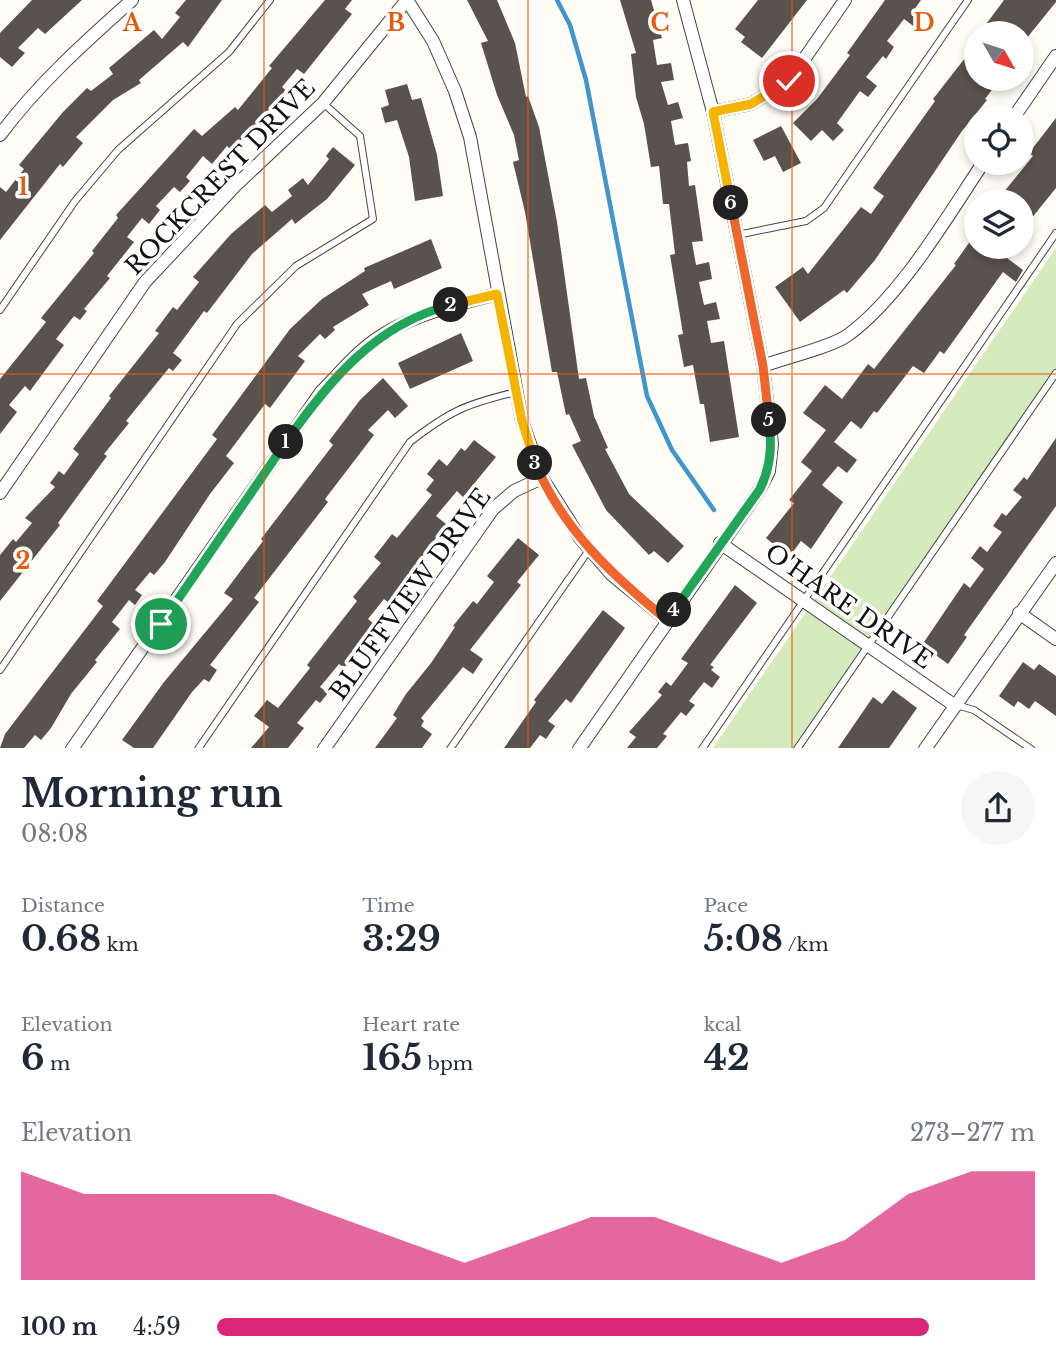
<!DOCTYPE html>
<meta charset="utf-8">
<style>
:root{--surface:#fff;--page:#f6f6f7;--text:#1f2937;--muted:#747a83;--accent:#db2777}
body{margin:0;font-family:"Libre Baskerville",serif;background:var(--page);color:var(--text);height:100vh;display:flex;flex-direction:column;font-size:26px;white-space:nowrap}
*{box-sizing:border-box;margin:0}
p{font-size:23px;color:var(--muted)}
.icon{flex:none;width:38px;height:38px;fill:none;stroke:currentColor;stroke-width:2;stroke-linecap:round;stroke-linejoin:round}
.map{position:relative;height:748px;overflow:hidden}
.drawer{display:flex;flex-direction:column;background:var(--surface);flex:1}
.drawer>*{flex:none}
.needle{width:46px;rotate:129deg}
.fabs{position:absolute;left:964px;top:21px;display:grid;gap:14px}
.fabs a{display:grid;place-items:center;width:70px;height:70px;border-radius:50%;background:var(--surface);box-shadow:0 4px 10px #0003;font-size:35px}
.pin{position:absolute;display:grid;place-items:center;width:60px;height:60px;color:#fff;margin:-30px;border:4px solid #fff;border-radius:50%;box-shadow:0 2px 7px #0007}
.km{position:absolute;width:35px;height:35px;margin:-18px;border-radius:50%;background:#222;color:#fff;font-size:19px;line-height:35px;text-align:center}
.round{display:grid;place-items:center;flex:none;width:74px;height:74px;border-radius:37px;background:var(--page)}
.head{display:flex;align-items:center;justify-content:space-between;height:119px;padding:0 21px}
h1{font-size:38px;font-weight:800;line-height:52px}
.metrics{display:grid;grid-template-columns:repeat(3,1fr);gap:10px;height:119px;padding:7px 21px}
.metrics div{display:grid;align-content:center}
.metrics b{font-size:35px;font-weight:800}
.metrics small{font-size:19px;font-weight:400}
.metrics p{font-size:19px}
.chart{height:196px;padding:14px 21px}
.chart p{display:flex;justify-content:space-between}
.chart svg{width:100%;height:126px;margin-top:7px;fill:var(--accent);opacity:.7}
ul{padding:0 21px;list-style:none;font-size:23px}
li{display:grid;grid-template-columns:112px 84px 1fr;align-items:center;height:52px}
li i{height:18px;border-radius:9px;background:var(--accent)}
.map>svg:first-child{display:block}
.green{fill:#d5ebbd}
.lines{fill:none;stroke-linecap:round;stroke-linejoin:round}
.stream{stroke:#3f96cf;stroke-width:4.5}
.building{fill:#5a524d}
.lane-casing{stroke:#444;stroke-width:8}
.street-casing{stroke:#444;stroke-width:14}
.lane{stroke:#fff;stroke-width:6}
.street{stroke:#fff;stroke-width:12}
.split-1-casing{stroke:#fff;stroke-width:14}
.split-2-casing{stroke:#fff;stroke-width:14}
.split-3-casing{stroke:#fff;stroke-width:14}
.split-4-casing{stroke:#fff;stroke-width:14}
.split-5-casing{stroke:#fff;stroke-width:14}
.split-6-casing{stroke:#fff;stroke-width:14}
.split-7-casing{stroke:#fff;stroke-width:14}
.split-1{stroke:#22a559;stroke-width:9}
.split-2{stroke:#22a559;stroke-width:9}
.split-3{stroke:#f5b400;stroke-width:9}
.split-4{stroke:#f0652b;stroke-width:9}
.split-5{stroke:#22a559;stroke-width:9}
.split-6{stroke:#f0652b;stroke-width:9}
.split-7{stroke:#f5b400;stroke-width:9}
.grid{fill:none;stroke:#e8590c;stroke-width:2;stroke-opacity:0.55}
.labels{text-anchor:middle;dominant-baseline:central;stroke-width:7;stroke-linejoin:round;paint-order:stroke}
.street-label{font-size:24px;fill:#111;stroke:#fff}
.grid-label{font-size:23px;text-anchor:middle;font-weight:bold;fill:#e8590c;stroke:#fff;stroke-width:7;stroke-linejoin:round;paint-order:stroke}
</style>
<div class="map">
<svg width="1056" height="749" viewBox="0 0 1056 749">
<rect width="100%" height="100%" fill="#fffdf5"/>
<path class="green" d="M1056 248V368L794 748 712 749Z"/>
<g class="lines">
<path class="stream" d="M557 0 570 25 586 80 647 396 672 450 714 510"/>
</g>
<g class="building">
<path d="M32 0H82L45 34 38 28 18 48 25 53 12 67 0 57V33Z"/>
<path d="M186 0H222L188 47 183 42 139 80 141 83 113 100 76 137 83 143 63 167 60 164 0 240V187L6 192 24 169 19 165 63 112 87 88 91 91 113 74 109 68 154 30 162 39 180 17 175 13Z"/>
<path d="M325 0H352L345 9 352 14 304 74 297 69 282 87 289 93 268 118 230 149 227 146 212 164 203 156 186 177 190 181 180 192 174 187 156 206 160 210 149 224 142 218 127 237 134 242 107 276 110 278 84 309 87 311 80 320 74 316 56 339 64 345 30 391 25 386 9 405 17 412 0 434V379L46 322 41 318 94 253 92 251 118 218 116 215 194 129 202 136 235 107 238 110 272 68 269 66Z"/>
<path d="M467 0H497L515 43 526 97 528 96 539 127 557 222 579 379 586 378 594 416 608 448 605 449 629 494 684 546 668 563 654 551 649 555 606 510 572 445 581 441 569 414 566 415 557 372H552L525 212 513 162 519 160 514 135 497 95 481 43 488 41Z"/>
<path d="M620 0H651L662 38 653 40 657 65 671 63 674 80 661 82 668 105 678 102 683 118 671 121 675 145 688 143 691 161 687 162 689 186 695 185 703 241 692 242 696 265 709 262 712 279 699 282 704 305 716 302 720 319 707 321 711 343 724 341 739 437 710 442 704 404H700L693 365 684 367 678 335 683 334 670 255 675 254 669 204H663L659 166 651 167 644 124 636 97 631 54 636 53Z"/>
<path d="M758 0H807L762 58 741 42 745 37 735 29Z"/>
<path d="M885 0H921L914 10 924 17 916 28 904 19 887 41 894 47 886 59 883 56 866 77 877 86 868 97 860 91 837 123 844 130 833 141 822 130 811 141 793 123 817 99 850 55 847 53Z"/>
<path d="M1004 0H1056V2L1022 44V33H984L990 25 987 23Z"/>
<path d="M976 44V79H1000L985 99 987 100 962 131 875 260 847 293 844 290 800 322 775 287 803 267 808 274 861 207 871 214 884 196 873 188 935 101 933 99Z"/>
<path d="M407 84 412 100 421 98 437 155 443 196 415 201 409 157 397 120 385 123 381 108 389 105 385 90Z"/>
<path d="M1056 118V188L1022 230V201H1013L1003 193 1033 156 1029 153Z"/>
<path d="M781 126 801 163 783 172 775 156 764 161 753 140Z"/>
<path d="M333 147 355 165 327 199 295 224 292 219 252 254 207 313 204 311 173 353 182 360 173 371 169 368 126 421 129 423 104 454 107 456 58 523 60 525 0 601V555L13 539 16 542 32 523 25 518 55 487 50 483 59 471 64 475 79 454 73 449 111 398 109 396 159 333 155 331 173 307 177 310 199 282 193 277 231 234 265 205 272 212 292 196 288 190 303 178 308 185 329 159 326 156Z"/>
<path d="M976 233V247H1016L1007 258 1023 270 1016 282 1003 272 944 354 940 351 924 373 913 366 877 413 874 411 861 429 851 421 834 442 857 460 847 473 838 466 822 485 843 502 811 549 801 541 789 557 766 538 794 503 789 500 812 471 801 462 826 430 803 413 825 385 842 399 868 364 874 369 956 265 954 264Z"/>
<path d="M431 239 442 268 394 289 391 281 362 294 369 305 333 327 335 330 325 339 320 334 298 356 305 361 270 408 265 404 226 456 234 463 210 494 165 562 154 575 150 572 135 590 142 595 135 605 129 600 112 622 120 629 95 660 97 662 71 694 51 728 41 740 35 735 24 748H0L5 734 103 606 97 601 217 439 212 435 290 329 322 299 365 271 364 268Z"/>
<path d="M461 333 473 361 410 389 398 363Z"/>
<path d="M383 378 408 406 395 418 388 410 368 430 374 435 325 499 328 502 254 598 259 602 210 665 217 670 209 682 204 679 192 692 153 748H134L122 740 164 682 233 599 224 593 263 541 261 539 333 445 329 441 360 400Z"/>
<path d="M1056 438V506L964 635 967 637 948 664 922 645 964 583 970 588 984 569 971 558 980 546 987 552 1002 532 993 526 1002 513 1006 516 1022 497 1013 490 1024 477 1027 480Z"/>
<path d="M474 440 496 457 463 497 457 491 436 516 446 524 389 603 384 599 368 619 375 625 351 659 344 668 339 664 320 687 328 693 320 703 316 700 297 723 304 728 288 748H251L269 727 254 716 267 700 278 708 310 668 307 665 357 601 353 597 381 563 374 557 392 534 397 538 432 495 426 490 434 480 427 474 439 459 447 466 461 448 465 451Z"/>
<path d="M518 538 539 555 517 582 521 585 470 650 483 659 473 674 463 667 421 718 424 721 421 726 432 734 422 748H375L397 718 393 715 406 694 431 663 455 627 453 626 473 601 477 604 494 582 487 576Z"/>
<path d="M735 585 757 603 710 665 714 667 711 670 720 677 712 688 704 682 689 701 695 705 686 716 681 712 663 734 667 736 657 748H627L636 737 629 732 662 695 658 692 666 682 671 686 688 663 681 659Z"/>
<path d="M603 610 625 628 571 703 566 699 548 721 555 726 546 739 540 735 530 748H504L536 702 534 700Z"/>
<path d="M1023 662 1034 670 1039 664 1056 676V716L1035 701 1029 709 1018 701 1014 707 999 696Z"/>
<path d="M893 690 917 708 889 748H838L873 697 882 704Z"/>
</g>
<g class="lines">
<defs>
<g id="lane">
<path d="M737 235 806 221 824 208 968 0"/>
<path d="M0 310 75 201 118 150 229 52 270 0"/>
<path d="M0 670 237 324 296 266 373 219 360 136 323 103"/>
<path d="M956 705 974 710 1031 749"/>
<path d="M198 749 410 442C451 410 467 404 516 392"/>
<path d="M450 749 589 550"/>
<path d="M702 749 1056 233"/>
<path d="M797 749 1056 373"/>
</g>
<g id="street">
<path d="M407 0 433 41 455 91 470 137 522 421 542 478 580 538 611 574 667 620"/>
<path d="M713 112 751 104 789 81 845 0"/>
<path d="M1014 117 1056 56"/>
<path d="M0 135C38 84 85 42 132 0"/>
<path d="M763 366C784 358 832 347 848 335 901 296 947 217 983 163"/>
<path d="M0 493 145 282 235 186 323 103 407 0"/>
<path d="M720 543 954 705"/>
<path d="M1019 613 1056 639"/>
<path d="M72 749 321 392C334 379 346 365 359 353 396 318 450 306 497 294"/>
<path d="M324 749 493 509 514 491 542 478"/>
<path d="M579 749 760 489 769 471 772 444 763 366 713 112 683 0"/>
<path d="M925 749 1056 563"/>
</g>
</defs>
<use href="#lane" class="lane-casing"/>
<use href="#street" class="street-casing"/>
<use href="#lane" class="lane"/>
<use href="#street" class="street"/>
</g>
<g class="lines">
<defs>
<path id="split-1" d="M161 624 286 442"/>
<path id="split-2" d="M286 442C328 382 375 324 451 305"/>
<path id="split-3" d="M451 305 497 294 522 421 535 463"/>
<path id="split-4" d="M535 463C564 531 612 575 667 620L674 610"/>
<path id="split-5" d="M674 610 760 489C771 466 772 446 769 420"/>
<path id="split-6" d="M731 203 763 366 769 420"/>
<path id="split-7" d="M731 203 713 112 751 104 789 81"/>
</defs>
<use href="#split-1" class="split-1-casing"/>
<use href="#split-2" class="split-2-casing"/>
<use href="#split-3" class="split-3-casing"/>
<use href="#split-4" class="split-4-casing"/>
<use href="#split-5" class="split-5-casing"/>
<use href="#split-6" class="split-6-casing"/>
<use href="#split-7" class="split-7-casing"/>
<use href="#split-1" class="split-1"/>
<use href="#split-2" class="split-2"/>
<use href="#split-3" class="split-3"/>
<use href="#split-4" class="split-4"/>
<use href="#split-5" class="split-5"/>
<use href="#split-6" class="split-6"/>
<use href="#split-7" class="split-7"/>
</g>
<path class="grid" d="M264 0V749M528 0V749M792 0V749M0 374H1056"/>
<g class="labels">
<g class="street-label">
<text transform="translate(220 177) rotate(-46)">ROCKCREST DRIVE</text>
<text transform="translate(410 594) rotate(-54)">BLUFFVIEW DRIVE</text>
<text transform="translate(849 606) rotate(35)">O'HARE DRIVE</text>
</g>
</g>
<g class="grid-label">
<text x="132" y="31">A</text>
<text x="396" y="31">B</text>
<text x="660" y="31">C</text>
<text x="924" y="31">D</text>
<text x="23" y="195">1</text>
<text x="23" y="569">2</text>
</g>
</svg>
<div class="fabs">
<a><svg class="needle" viewBox="-14 -14 28 28"><path d="M0-13l5 13h-10z" fill="#e53935"/><path d="M0 13l5-13h-10z" fill="#747a83"/></svg></a>
<a><svg class="icon" aria-label="locate" viewBox="0 0 24 24"><circle cx="12" cy="12" r="6"/><path d="M12 2v4M12 18v4M2 12h4M18 12h4"/></svg></a>
<a><svg class="icon" aria-label="layers" viewBox="0 0 24 24"><path d="M12 4l9 5-9 5-9-5zM3 14l9 5 9-5"/></svg></a>
</div>
<div class="pin" style="left:161px;top:624px;background:#1e9e55"><svg class="icon" aria-label="arrive" viewBox="0 0 24 24"><path d="M6 21V4h12l-3 4 3 4H6"/></svg></div>
<div class="pin" style="left:789px;top:81px;background:#d93025"><svg class="icon" aria-label="check" viewBox="0 0 24 24"><path d="M5 12l5 5 9-10"/></svg></div>
<b class="km" style="left:286px;top:442px">1</b>
<b class="km" style="left:451px;top:305px">2</b>
<b class="km" style="left:535px;top:463px">3</b>
<b class="km" style="left:674px;top:610px">4</b>
<b class="km" style="left:769px;top:420px">5</b>
<b class="km" style="left:731px;top:203px">6</b>
</div>
<section class="drawer">
<div class="head"><div><h1>Morning run</h1><p>08:08</p></div><a class="round"><svg class="icon" aria-label="share" viewBox="0 0 24 24"><path d="M12 15V3M7 8l5-5 5 5M5 13v7h14v-7"/></svg></a></div>
<div class="metrics">
<div><p>Distance</p><b>0.68<small> km</small></b></div>
<div><p>Time</p><b>3:29</b></div>
<div><p>Pace</p><b>5:08<small> /km</small></b></div>
</div>
<div class="metrics">
<div><p>Elevation</p><b>6<small> m</small></b></div>
<div><p>Heart rate</p><b>165<small> bpm</small></b></div>
<div><p>kcal</p><b>42</b></div>
</div>
<div class="chart"><p><span>Elevation</span>273–277 m</p>
<svg viewBox="0 0 160 44" preserveAspectRatio="none"><path d="M0 44V6L10 14L20 14L30 14L40 14L50 22L60 30L70 38L80 30L90 22L100 22L110 30L120 38L130 30L140 14L150 6L160 6V44z"/></svg>
</div>
<ul>
<li><b>100 m</b>4:59<i style="width:87%"></i></li>
</ul>
</section>
